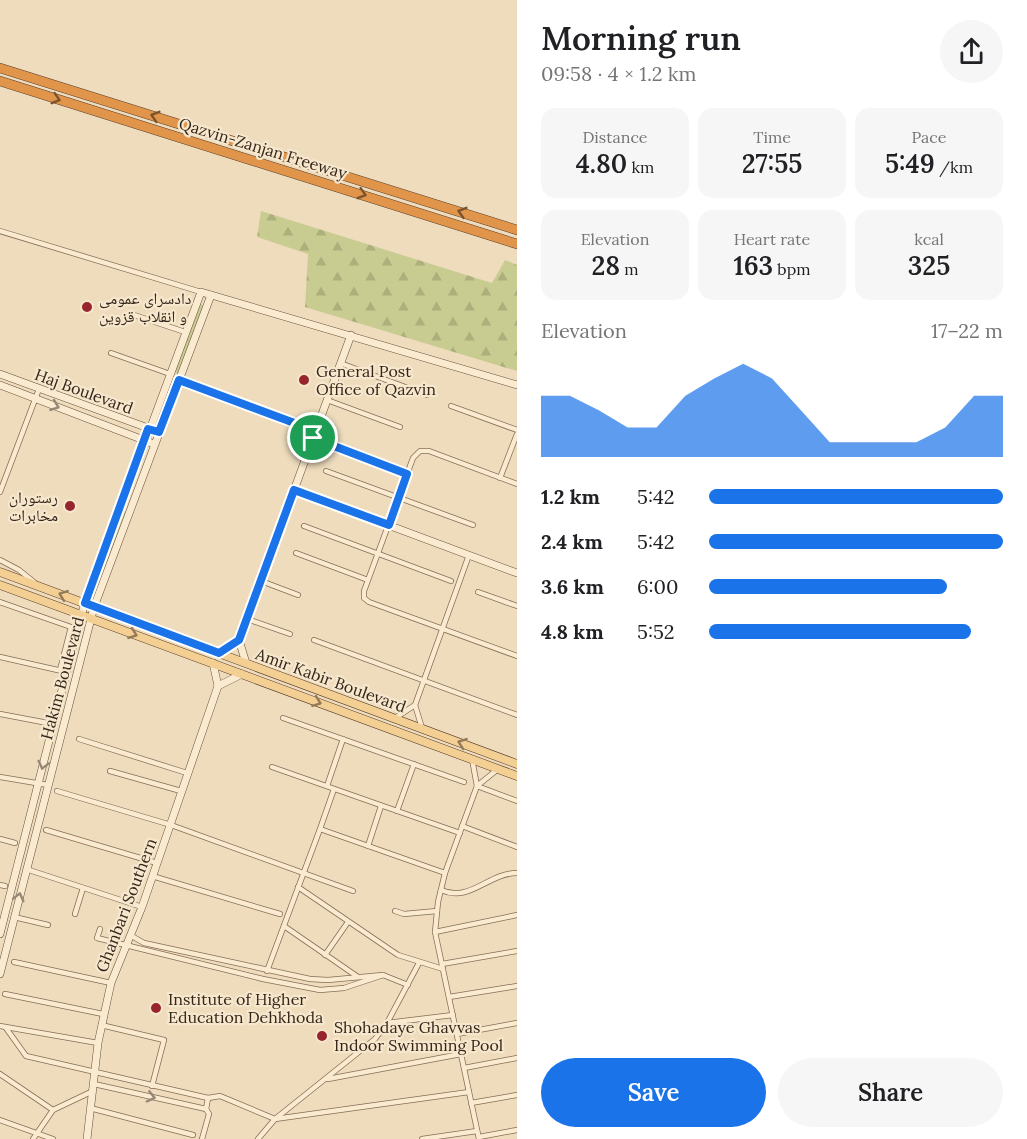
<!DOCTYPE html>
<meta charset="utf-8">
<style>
:root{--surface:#fff;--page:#f6f6f6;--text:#202124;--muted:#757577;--accent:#1a73e8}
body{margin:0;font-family:Lora,"Noto Naskh Arabic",serif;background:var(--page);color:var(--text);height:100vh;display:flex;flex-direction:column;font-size:22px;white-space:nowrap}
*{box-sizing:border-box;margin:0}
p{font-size:20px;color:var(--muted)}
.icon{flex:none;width:33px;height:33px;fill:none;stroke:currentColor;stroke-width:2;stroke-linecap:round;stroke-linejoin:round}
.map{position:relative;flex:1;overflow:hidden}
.sheet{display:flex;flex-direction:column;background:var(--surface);width:510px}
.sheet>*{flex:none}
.pin{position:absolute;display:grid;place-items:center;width:51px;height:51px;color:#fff;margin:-26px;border:3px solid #fff;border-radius:50%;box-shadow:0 2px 6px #0007}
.round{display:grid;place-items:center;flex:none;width:63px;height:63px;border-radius:32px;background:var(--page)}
.headline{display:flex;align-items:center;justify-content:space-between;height:102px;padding:0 24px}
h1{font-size:33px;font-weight:600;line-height:45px}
.figures{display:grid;grid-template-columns:repeat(3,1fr);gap:9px;height:102px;padding:6px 24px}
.figures div{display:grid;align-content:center;border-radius:15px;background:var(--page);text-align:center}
.figures b{font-size:26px;font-weight:600}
.figures small{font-size:16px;font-weight:400}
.figures p{font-size:16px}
.chart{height:168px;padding:12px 24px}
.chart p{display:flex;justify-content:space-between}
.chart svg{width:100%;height:108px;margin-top:6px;fill:var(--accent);opacity:.7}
.primary-button{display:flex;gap:12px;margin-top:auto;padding:12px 24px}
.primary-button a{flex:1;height:69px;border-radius:36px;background:var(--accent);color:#fff;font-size:24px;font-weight:600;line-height:69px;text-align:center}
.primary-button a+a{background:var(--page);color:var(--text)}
ul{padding:0 24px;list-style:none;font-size:20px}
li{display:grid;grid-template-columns:96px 72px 1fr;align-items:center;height:45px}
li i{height:15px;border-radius:8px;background:var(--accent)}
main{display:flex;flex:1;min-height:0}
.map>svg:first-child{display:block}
.grass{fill:url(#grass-tufts)}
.forest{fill:url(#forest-firs)}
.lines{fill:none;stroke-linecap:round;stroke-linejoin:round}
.street-casing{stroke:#876d56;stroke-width:6}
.secondary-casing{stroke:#684e3a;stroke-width:8}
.primary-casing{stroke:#543b2b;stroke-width:9}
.highway-casing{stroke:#543b2b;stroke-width:10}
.street{stroke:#f9ead0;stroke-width:4.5}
.secondary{stroke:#f9ead0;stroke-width:7}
.primary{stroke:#f4cf93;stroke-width:8}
.highway{stroke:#e1954a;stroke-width:9}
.oneway{stroke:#7a522e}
.oneway2{stroke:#978876}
.oneway3{stroke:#947a57}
.route-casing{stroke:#fff;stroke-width:12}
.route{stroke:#1a73e8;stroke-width:8}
.poi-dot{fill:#97252d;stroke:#f6e7cd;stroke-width:2}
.labels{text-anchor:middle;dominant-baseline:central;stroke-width:4.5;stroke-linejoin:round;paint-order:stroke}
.street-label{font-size:16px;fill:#35261b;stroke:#f6e7cd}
.poi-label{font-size:16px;fill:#35261b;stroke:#f6e7cd;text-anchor:start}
</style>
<main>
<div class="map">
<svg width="517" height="1139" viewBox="0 0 517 1139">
<defs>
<pattern id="grass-tufts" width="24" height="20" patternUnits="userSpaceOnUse" patternTransform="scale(1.5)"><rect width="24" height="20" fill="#c9cc91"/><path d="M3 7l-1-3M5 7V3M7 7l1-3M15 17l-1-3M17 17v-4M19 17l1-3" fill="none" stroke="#adaf7c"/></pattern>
<pattern id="forest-firs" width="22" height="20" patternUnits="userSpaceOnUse" patternTransform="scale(1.5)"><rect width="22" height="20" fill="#c9cc91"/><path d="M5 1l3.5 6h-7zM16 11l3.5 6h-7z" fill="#adaf7c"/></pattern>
</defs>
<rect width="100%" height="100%" fill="#eedcbd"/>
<g class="grass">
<path d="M199 303 204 306 179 374 174 371Z"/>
<path d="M124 510 126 513 94 599 90 598 121 511Z"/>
</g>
<path class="forest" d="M261 211 492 283 505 260 517 265V371L305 307 308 254 257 237Z"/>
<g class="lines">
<defs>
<g id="street">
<path d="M0 231 201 292"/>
<path d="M134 315 185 332"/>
<path d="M111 353 170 374"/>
<path d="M340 363 427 395"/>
<path d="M179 380 316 431"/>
<path d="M327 400 400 427"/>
<path d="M451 406 517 430"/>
<path d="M313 438 407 474"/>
<path d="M326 471 473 525"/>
<path d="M500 478 517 434"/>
<path d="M517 484 429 451H420L413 458 364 591V598L369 602 517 656"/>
<path d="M0 492 39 389"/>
<path d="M304 526 451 581"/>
<path d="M296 553 368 580"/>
<path d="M0 560 19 570 34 582"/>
<path d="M261 581 298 595"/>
<path d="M478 592 517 606"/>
<path d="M0 602 71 627 60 670"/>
<path d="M247 619 290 634"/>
<path d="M314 640 517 715"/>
<path d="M0 657 62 671"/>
<path d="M0 714 53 724"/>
<path d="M283 718 464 782"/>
<path d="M395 718 415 705"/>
<path d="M422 728 415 705 469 555"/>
<path d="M79 739 187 773"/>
<path d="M472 759 477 786 445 873 438 902 435 932 479 1139"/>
<path d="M272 767 460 833"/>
<path d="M110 771 181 791"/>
<path d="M0 777 48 785"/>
<path d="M327 786 343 739"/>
<path d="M477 786 517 801"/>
<path d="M477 786 498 769"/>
<path d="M334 789 320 829 445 873"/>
<path d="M57 791 171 825 353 891"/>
<path d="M397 811 414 764"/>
<path d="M462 826 517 847"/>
<path d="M46 830 157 863"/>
<path d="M0 839 15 843"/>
<path d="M368 846 381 806"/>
<path d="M26 869 142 907"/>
<path d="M152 876 280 914"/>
<path d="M0 885 5 886"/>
<path d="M298 887 398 955 443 969"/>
<path d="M441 890C470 903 488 873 517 873"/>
<path d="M395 911 404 914 437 911"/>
<path d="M75 914 83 888"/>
<path d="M14 917 48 925"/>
<path d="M284 926 358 977"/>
<path d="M100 929 97 938 263 979 320 990 344 988 383 975"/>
<path d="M435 932 517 915"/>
<path d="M130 935 144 943 310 979 328 980 383 975 408 985"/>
<path d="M325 955 348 922"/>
<path d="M14 962 111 983"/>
<path d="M442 964 517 951"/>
<path d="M267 971 320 829"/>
<path d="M5 994 103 1014"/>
<path d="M449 997 517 986"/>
<path d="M387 1023 453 1015"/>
<path d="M101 1025 164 1040 152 1086"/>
<path d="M0 1026 98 1043"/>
<path d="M6 1028 26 1056 208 1098 206 1109 94 1084"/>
<path d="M457 1034 517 1023"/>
<path d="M464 1068 517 1058"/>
<path d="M0 1074 53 1110"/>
<path d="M328 1079 461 1054"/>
<path d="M208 1098 220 1096 275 1119 469 1092"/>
<path d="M471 1103 517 1095"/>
<path d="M90 1108 193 1135"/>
<path d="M0 1120 53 1139"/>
<path d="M479 1137 517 1130"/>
<path d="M33 1139 53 1110 93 1091"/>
<path d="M202 1139 209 1114 206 1109"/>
<path d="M258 1139 275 1119 375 1039 387 1023 419 963"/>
<path d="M422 1139 477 1131"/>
</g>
<g id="secondary">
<path d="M0 374 159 432"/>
<path d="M0 385 154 444"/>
<path d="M294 490 517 573"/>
<path d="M239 640 351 335"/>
<path d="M239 640 246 663"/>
<path d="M219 653 239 640"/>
<path d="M213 663 218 686"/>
<path d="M218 686 242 674"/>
<path d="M0 934 81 615 201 292 517 385"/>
<path d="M0 974 94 607 211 295"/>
<path d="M87 1139 98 1043 111 983 142 907 218 686"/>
</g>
<g id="primary">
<path d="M0 572 517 764"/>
<path d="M0 585 517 776"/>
</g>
<g id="highway">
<path d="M0 68 517 230"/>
<path d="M0 81 517 244"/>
</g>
</defs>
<use href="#street" class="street-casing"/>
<use href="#secondary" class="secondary-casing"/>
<use href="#primary" class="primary-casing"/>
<use href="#highway" class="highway-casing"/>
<use href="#street" class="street"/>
<use href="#secondary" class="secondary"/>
<use href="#primary" class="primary"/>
<use href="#highway" class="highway"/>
</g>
<defs><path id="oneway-chevron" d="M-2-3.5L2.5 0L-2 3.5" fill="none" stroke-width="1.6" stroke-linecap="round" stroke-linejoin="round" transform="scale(1.5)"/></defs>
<g class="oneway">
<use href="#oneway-chevron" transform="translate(56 99) rotate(17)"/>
<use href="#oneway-chevron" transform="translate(155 116) rotate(-163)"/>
<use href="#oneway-chevron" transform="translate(362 194) rotate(17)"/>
<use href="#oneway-chevron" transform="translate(462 212) rotate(-163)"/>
</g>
<g class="oneway2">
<use href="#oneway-chevron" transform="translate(55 406) rotate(20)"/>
<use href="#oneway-chevron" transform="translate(43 765) rotate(104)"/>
<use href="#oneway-chevron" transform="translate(19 897) rotate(-76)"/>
<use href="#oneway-chevron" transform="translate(151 1097) rotate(13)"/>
</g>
<g class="oneway3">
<use href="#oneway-chevron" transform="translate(63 595) rotate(-160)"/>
<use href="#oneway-chevron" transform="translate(133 634) rotate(20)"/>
<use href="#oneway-chevron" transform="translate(317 702) rotate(20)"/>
<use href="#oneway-chevron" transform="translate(462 743) rotate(-160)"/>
</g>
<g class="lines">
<defs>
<path id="route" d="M179 380 316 431 313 438 407 474 389 525 294 490 239 640 219 653 85 603 148 429 159 432Z"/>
</defs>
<use href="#route" class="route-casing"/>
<use href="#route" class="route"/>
</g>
<g class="poi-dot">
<circle cx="87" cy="307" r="6"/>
<circle cx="304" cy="380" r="6"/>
<circle cx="70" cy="506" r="6"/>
<circle cx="156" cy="1008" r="6"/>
<circle cx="322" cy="1036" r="6"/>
</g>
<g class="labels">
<g class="street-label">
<text transform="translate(263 148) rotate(17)">Qazvin-Zanjan Freeway</text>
<text transform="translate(84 391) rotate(20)">Haj Boulevard</text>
<text transform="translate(62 678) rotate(-75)">Hakim Boulevard</text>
<text transform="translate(331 680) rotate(20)">Amir Kabir Boulevard</text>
<text transform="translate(126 905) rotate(-69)">Ghanbari Southern</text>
</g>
<g class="poi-label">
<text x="99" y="298">دادسرای عمومی<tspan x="99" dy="18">و انقلاب قزوین</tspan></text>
<text x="316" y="371">General Post<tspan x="316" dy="18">Office of Qazvin</tspan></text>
<text x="58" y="497" text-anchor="end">رستوران<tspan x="58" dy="18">مخابرات</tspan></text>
<text x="168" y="999">Institute of Higher<tspan x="168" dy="18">Education Dehkhoda</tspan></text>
<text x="334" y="1027">Shohadaye Ghavvas<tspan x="334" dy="18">Indoor Swimming Pool</tspan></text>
</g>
</g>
</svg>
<div class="pin" style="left:313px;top:438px;background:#1e9e55"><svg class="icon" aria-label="arrive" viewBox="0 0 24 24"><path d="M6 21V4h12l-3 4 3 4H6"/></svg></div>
</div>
<section class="sheet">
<div class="headline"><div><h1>Morning run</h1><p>09:58 · 4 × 1.2 km</p></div><a class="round"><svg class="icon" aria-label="share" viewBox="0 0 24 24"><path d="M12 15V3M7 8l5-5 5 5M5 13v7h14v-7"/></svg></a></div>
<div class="figures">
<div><p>Distance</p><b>4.80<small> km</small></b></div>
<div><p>Time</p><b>27:55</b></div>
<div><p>Pace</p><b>5:49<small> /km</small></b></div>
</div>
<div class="figures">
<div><p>Elevation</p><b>28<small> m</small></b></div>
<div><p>Heart rate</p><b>163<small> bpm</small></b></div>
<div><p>kcal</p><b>325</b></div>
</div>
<div class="chart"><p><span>Elevation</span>17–22 m</p>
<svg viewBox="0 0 160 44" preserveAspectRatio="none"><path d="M0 44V19L10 19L20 25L30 32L40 32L50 19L60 12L70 6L80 12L90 25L100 38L110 38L120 38L130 38L140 32L150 19L160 19V44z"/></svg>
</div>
<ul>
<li><b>1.2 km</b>5:42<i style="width:100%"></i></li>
<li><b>2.4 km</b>5:42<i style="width:100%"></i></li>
<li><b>3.6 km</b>6:00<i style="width:81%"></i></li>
<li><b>4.8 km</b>5:52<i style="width:89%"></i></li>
</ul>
<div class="primary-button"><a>Save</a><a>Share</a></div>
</section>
</main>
